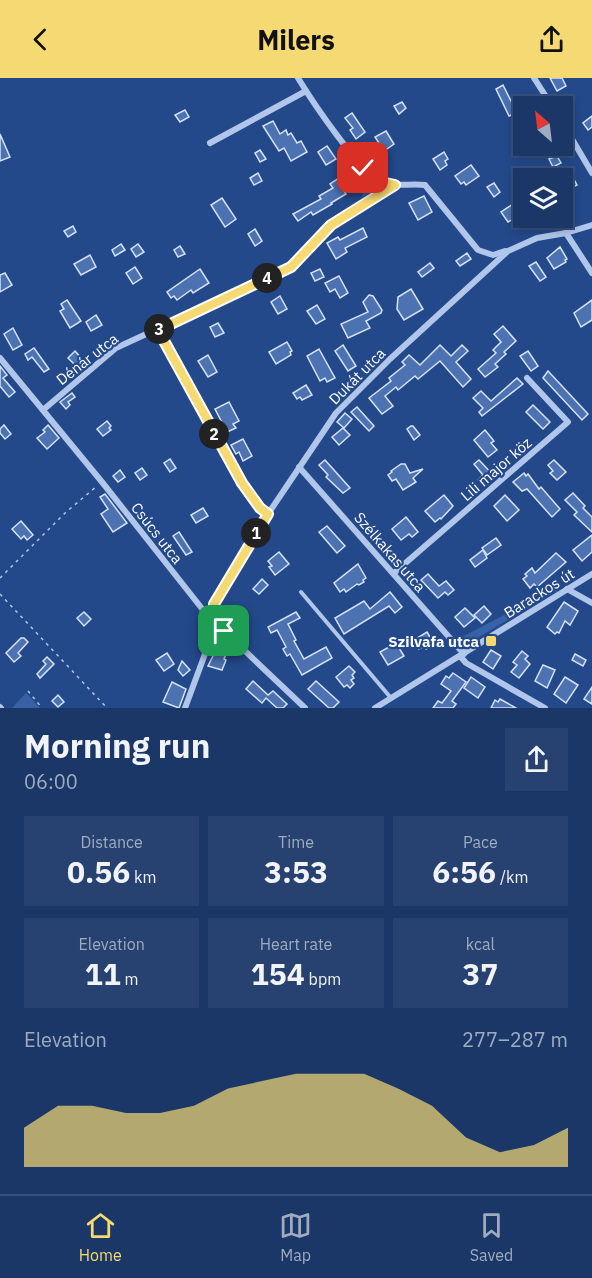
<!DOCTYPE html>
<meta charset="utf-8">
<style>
:root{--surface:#1a3768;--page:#274271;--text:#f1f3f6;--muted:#9facc0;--line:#38517c;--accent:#f5d973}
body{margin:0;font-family:"IBM Plex Sans",sans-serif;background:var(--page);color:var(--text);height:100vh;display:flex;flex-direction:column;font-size:22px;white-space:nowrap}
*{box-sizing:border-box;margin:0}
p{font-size:20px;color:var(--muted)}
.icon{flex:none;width:33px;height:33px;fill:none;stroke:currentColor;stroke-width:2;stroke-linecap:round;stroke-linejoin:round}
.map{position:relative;height:630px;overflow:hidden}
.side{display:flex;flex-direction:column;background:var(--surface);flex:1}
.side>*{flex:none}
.needle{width:39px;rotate:332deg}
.tools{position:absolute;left:513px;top:18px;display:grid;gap:12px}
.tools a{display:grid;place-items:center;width:60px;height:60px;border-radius:0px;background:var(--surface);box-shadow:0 3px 9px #0003,0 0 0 2px var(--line);font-size:30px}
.pin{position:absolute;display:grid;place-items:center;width:51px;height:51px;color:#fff;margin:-26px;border-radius:12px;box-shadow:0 3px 9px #0006}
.km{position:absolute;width:30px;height:30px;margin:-15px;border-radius:50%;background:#222;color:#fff;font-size:16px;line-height:30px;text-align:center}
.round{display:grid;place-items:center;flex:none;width:63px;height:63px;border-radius:0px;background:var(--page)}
.head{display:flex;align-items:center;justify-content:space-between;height:102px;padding:0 24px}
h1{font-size:33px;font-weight:800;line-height:45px}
.figures{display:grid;grid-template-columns:repeat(3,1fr);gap:9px;height:102px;padding:6px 24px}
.figures div{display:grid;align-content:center;border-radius:0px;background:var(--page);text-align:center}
.figures b{font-size:30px;font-weight:800}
.figures small{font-size:16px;font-weight:400}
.figures p{font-size:16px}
.chart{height:168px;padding:12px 24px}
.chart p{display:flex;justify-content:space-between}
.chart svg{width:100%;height:108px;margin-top:6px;fill:var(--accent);opacity:.7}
header{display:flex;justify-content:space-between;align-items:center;height:78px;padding:0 24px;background:var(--accent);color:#111;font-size:27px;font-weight:800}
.tabs{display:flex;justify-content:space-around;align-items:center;height:84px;border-top:2px solid var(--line);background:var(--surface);font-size:16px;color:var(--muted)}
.tabs a{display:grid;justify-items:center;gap:3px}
.tabs .selected{color:var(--accent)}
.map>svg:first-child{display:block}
.green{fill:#3861a7}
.building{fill:#4c72b2;stroke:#d5e2f8;stroke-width:1.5}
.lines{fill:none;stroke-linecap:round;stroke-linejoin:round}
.path{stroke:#b0c6ea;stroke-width:1.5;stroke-dasharray:3 4.5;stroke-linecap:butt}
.service{stroke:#b0c6ea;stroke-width:4}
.minor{stroke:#b0c6ea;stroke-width:6}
.route-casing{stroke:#fff;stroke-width:12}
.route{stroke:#f5d973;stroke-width:8}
.poi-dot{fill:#f5d973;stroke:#23498a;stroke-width:2}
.labels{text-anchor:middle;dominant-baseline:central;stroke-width:4.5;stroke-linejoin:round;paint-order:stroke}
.street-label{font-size:15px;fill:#fff;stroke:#23498a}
.poi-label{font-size:15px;font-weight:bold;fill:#fff;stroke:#23498a;text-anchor:end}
</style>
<header><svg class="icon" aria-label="back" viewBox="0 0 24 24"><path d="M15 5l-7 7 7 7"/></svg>Milers<svg class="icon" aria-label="share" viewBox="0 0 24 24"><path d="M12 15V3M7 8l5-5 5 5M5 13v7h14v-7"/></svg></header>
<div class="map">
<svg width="592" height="630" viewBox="0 0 592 630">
<rect width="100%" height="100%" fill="#23498a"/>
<g class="green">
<path d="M362 92 379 105 386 107 361 120 365 109 357 95Z"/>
<path d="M556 510 558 512 464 568 458 561Z"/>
<path d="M26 615 40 630H12Z"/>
</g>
<g class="building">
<path d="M550 0H562L566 8 557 13Z"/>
<path d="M503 7 512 25 523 20 527 28H524V32L509 38 496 11Z"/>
<path d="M402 24 406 30 399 36 394 28Z"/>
<path d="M185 32 189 39 180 44 175 37Z"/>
<path d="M352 35 365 54 356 61 350 52 353 50 345 40Z"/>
<path d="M592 38V49L588 52 583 45Z"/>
<path d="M273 43 280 56 286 52 288 57 291 55 297 65 301 63 307 74 291 83 284 70 279 73 263 48Z"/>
<path d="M386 53 394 66 384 73 375 59Z"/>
<path d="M0 56 10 79 0 83Z"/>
<path d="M327 68 336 81 326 87 318 74Z"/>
<path d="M525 68H547L529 76Z"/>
<path d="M260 72 266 81 260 84 255 75Z"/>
<path d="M444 74 448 81 445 83 447 87 440 92 433 81Z"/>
<path d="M557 78 561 85 553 89 549 81Z"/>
<path d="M471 87 479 98 466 107 464 104 461 106 455 98Z"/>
<path d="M258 95 262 103 254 107 250 100Z"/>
<path d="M571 96 577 107 569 111 563 100Z"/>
<path d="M342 98 349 109 344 113 346 116 331 125 332 126 313 137 311 134 298 143 293 136 321 121 319 118 333 110 330 106Z"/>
<path d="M494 105 500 114 494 119 487 109Z"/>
<path d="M424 118 432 134 418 142 409 125Z"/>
<path d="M222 120 236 141 225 149 211 127Z"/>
<path d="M513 126 520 137 508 144 501 134Z"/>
<path d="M73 148 76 154 68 159 64 153Z"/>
<path d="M363 150 367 159 345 170 347 174 336 181 327 165 338 159 340 162Z"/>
<path d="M255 151 262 163 255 168 248 156Z"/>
<path d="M121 166 125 172 115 178 112 172Z"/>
<path d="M138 166 144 174 136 179 131 171Z"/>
<path d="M180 168 185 176 178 179 174 172Z"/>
<path d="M560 169 567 181 565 182 566 184 554 191 547 180Z"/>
<path d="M467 175 471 181 460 188 456 183Z"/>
<path d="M90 177 96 189 81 197 74 186Z"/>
<path d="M536 184 546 199 540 203 529 188Z"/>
<path d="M430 185 434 190 422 199 418 194Z"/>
<path d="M135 189 142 200 133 206 126 195Z"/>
<path d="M200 191 209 205 193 215 191 212 177 222 174 218 171 220 167 214Z"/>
<path d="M320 191 324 199 315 203 311 195Z"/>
<path d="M5 195 12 207 0 214V197Z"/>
<path d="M339 198 348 215 340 220 335 211 330 214 325 205Z"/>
<path d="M411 211 423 231 404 242 397 231 398 219Z"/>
<path d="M369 217 373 218 382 232 381 235 366 243 370 250 348 260 341 246 368 234 363 224Z"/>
<path d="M280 218 287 231 278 236 271 224Z"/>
<path d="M67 222 81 243 70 250 60 233 64 231 61 226Z"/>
<path d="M592 222V242L581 249 574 235Z"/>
<path d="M317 227 325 241 316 246 307 233Z"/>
<path d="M96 237 102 247 91 253 86 244Z"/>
<path d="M218 245 224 255 215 259 210 249Z"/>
<path d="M503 248 516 263 504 274 506 276 495 286 498 289 485 299 478 291 496 275 493 272 501 264 494 256Z"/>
<path d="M13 250 22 267 13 272 4 256Z"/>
<path d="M287 264 292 273 290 274 291 277 276 286 269 274Z"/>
<path d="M343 267 356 288 348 293 335 273Z"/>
<path d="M440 267 451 278 462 267 468 273 456 284 471 301 463 309 440 283 418 301 415 298 398 312 396 309 385 318 393 328 382 336 369 320 391 303 389 300 405 287 402 284 409 277 420 287Z"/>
<path d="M34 270 49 291 44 294 32 279 28 282 25 276Z"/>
<path d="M319 271 335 300 327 304 325 300 320 303 307 278Z"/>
<path d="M75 273 83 282 76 288 68 280Z"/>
<path d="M528 273 538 288 531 293 520 278Z"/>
<path d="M208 277 217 294 208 299 198 283Z"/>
<path d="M0 288 7 297 3 300 15 314 9 319 0 308Z"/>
<path d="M548 293 588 336 582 342 543 300Z"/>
<path d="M517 300 523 306 482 338 479 334 483 330 473 320 481 313 491 323Z"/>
<path d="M306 307 312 317 302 322 300 319 297 321 293 315Z"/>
<path d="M72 315 75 319 68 324 70 327 66 331 60 324Z"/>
<path d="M229 324 239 343 233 346 236 350 227 354 215 331Z"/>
<path d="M533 327 550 344 543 351 526 334Z"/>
<path d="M357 329 374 348 369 353 351 334Z"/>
<path d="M345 335 352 341 344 350 337 344Z"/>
<path d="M107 343 111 348 109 350 111 352 103 358 97 351Z"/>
<path d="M4 347 11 356 5 361 0 355V351Z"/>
<path d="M48 347 59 360 47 371 37 360 45 354 43 352Z"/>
<path d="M411 348H413L420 357 414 362 407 351Z"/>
<path d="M343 350 350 357 339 367 332 359Z"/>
<path d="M485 352 494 363 491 365 497 372 488 379 474 362Z"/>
<path d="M243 361 252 378 243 383 239 374 236 376 231 367Z"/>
<path d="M170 381 176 390 170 394 164 385Z"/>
<path d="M325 382 350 410 343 415 326 399 328 397 319 387Z"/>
<path d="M479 382 494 398 483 408 478 402 483 397 474 386Z"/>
<path d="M554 382 566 394 557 402 550 395 553 393 548 387Z"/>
<path d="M401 386H405L410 395 423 391 413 400 416 404 403 412 396 401 392 403 388 397 392 394 391 393Z"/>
<path d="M142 390 147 397 140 402 135 395Z"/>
<path d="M120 392 125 399 118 404 113 398Z"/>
<path d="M524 395 526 398 528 396 539 411 541 409 560 431 552 439 527 411 522 413 513 404Z"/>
<path d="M573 415 585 428 583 430 592 439V454L574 437 577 434 565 422Z"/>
<path d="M105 416 127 445 113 454 101 436 108 431 100 419Z"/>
<path d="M444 417 453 428 441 441 440 440 435 444 425 433Z"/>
<path d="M505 417 519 432 507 443 494 428Z"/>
<path d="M203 430 208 438 196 445 191 437Z"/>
<path d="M406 439 418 454 412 459 409 456 401 462 392 451Z"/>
<path d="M21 443 33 457 27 462 24 458 21 461 12 451Z"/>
<path d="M327 448 345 468 337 475 319 454Z"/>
<path d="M179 454 192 474 186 477 173 458Z"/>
<path d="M592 457V474L582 483 573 472Z"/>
<path d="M496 460 501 467 487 477 482 470Z"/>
<path d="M483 472 487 480 475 489 470 482Z"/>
<path d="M279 474 289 486 275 497 269 489 272 488 268 483Z"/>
<path d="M556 475 566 484 537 509 534 506 530 510 523 501 527 498 525 496 532 490 535 495Z"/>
<path d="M358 486 366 500 363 502 364 504 359 507 357 506 346 514 344 511 340 514 334 505Z"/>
<path d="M428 496 439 508 446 503 454 512 448 517 445 514 438 520 421 502Z"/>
<path d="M262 501 268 507 259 516 253 511Z"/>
<path d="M390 514 402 529 395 535 389 528 344 556 335 540 364 523 370 531Z"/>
<path d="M564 524 578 533 570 547 565 543 559 555 557 554 555 556 547 549Z"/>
<path d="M484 528 491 536 482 545 474 537Z"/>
<path d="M465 530 475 540 464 549 455 539Z"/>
<path d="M84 534 91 541 84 548 77 540Z"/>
<path d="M296 534 300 540 288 546 296 562 294 563 304 581 326 569 332 580 302 597 290 576 287 578 283 571 286 569 277 552 271 555 268 549Z"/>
<path d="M427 554 434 566 426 571 424 568 419 571 414 562Z"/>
<path d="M24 560 28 564 18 575 21 578 14 584 6 575 21 560Z"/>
<path d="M396 565 404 578 388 587 380 574Z"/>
<path d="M219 566 229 570 224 581 226 582 222 592 208 588Z"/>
<path d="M491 572 501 578 493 591 483 584Z"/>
<path d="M522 573 528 578 525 581 530 586 519 600 511 594 517 587 513 584Z"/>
<path d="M167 575 174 586 164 593 156 582Z"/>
<path d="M575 576 586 582 583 588 572 582Z"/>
<path d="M47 579 54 586 40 600 37 596 46 586 43 583Z"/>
<path d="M182 583 190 592 183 598 178 592Z"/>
<path d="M543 587 555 592 547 610 535 603Z"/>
<path d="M349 588 355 594 352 597 354 600 351 602 354 606 350 610 347 607 344 609 336 599Z"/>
<path d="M453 595 466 604 452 623 456 626 453 630H433L438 623 442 625 451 613 441 606 446 598 449 600Z"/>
<path d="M471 599 485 609 478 620 464 610Z"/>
<path d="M565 599 578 607 566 625 554 616Z"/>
<path d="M253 603 268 617 273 613 287 626 283 630H277L266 620 262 625 246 611Z"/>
<path d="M316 603 339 624 333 630H329L308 611Z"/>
<path d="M172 604 186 611 179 630 163 624Z"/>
<path d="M592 609V626L584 621Z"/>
<path d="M58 617 64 624 58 629 52 623Z"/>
<path d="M500 621 516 630H491L495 622 498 624Z"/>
</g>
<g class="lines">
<g class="path">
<path d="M0 500 65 435 97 408"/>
<path d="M0 516 107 630"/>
<path d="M28 613 42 630"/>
</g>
<path class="service" d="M301 514 391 620"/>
<g class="minor">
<path d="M298 0C312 23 361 97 384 105 397 109 411 105 425 107L478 172 493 177 505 173"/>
<path d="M534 0 552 28"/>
<path d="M562 44 592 95"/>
<path d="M210 65 306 13"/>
<path d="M566 155 592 195"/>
<path d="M158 251 242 405 260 430 268 436"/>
<path d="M0 280 102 404 211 542"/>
<path d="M43 332 116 270 291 189 331 147 395 107"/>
<path d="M299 389 464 576"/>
<path d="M394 495 568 344 527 300"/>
<path d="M567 511 592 525"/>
<path d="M212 550 224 553 305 630"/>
<path d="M460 578 466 585 545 630"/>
<path d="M0 629 1 630"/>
<path d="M185 630 205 576 212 550 214 526 268 436 336 335 390 281 508 173 537 160 566 155 592 147"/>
<path d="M375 630 592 496"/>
</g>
</g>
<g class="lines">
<defs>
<path id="route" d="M224 553 212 550 214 526 268 436 260 430 242 405 158 252 291 189 331 147 395 107 381 104 363 90"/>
</defs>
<use href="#route" class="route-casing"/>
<use href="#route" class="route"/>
</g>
<rect class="poi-dot" x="485" y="557" width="12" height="12" rx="3"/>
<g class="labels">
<g class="street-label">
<text transform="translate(87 281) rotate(-38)">Dénár utca</text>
<text transform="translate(357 298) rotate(-45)">Dukát utca</text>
<text transform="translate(496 391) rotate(-41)">Lili major köz</text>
<text transform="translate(157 455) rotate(52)">Csúcs utca</text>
<text transform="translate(390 474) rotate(49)">Szélkakas utca</text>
<text transform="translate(539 515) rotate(-32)">Barackos út</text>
</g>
<g class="poi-label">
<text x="479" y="563">Szilvafa utca</text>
</g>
</g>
</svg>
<div class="tools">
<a><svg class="needle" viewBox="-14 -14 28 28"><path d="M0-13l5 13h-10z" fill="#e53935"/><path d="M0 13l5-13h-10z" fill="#9facc0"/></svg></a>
<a><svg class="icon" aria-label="layers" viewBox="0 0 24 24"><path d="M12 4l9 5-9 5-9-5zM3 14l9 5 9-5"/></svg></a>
</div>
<div class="pin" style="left:224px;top:553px;background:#1e9e55"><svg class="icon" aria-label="arrive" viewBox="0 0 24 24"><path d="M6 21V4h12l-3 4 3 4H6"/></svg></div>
<div class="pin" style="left:363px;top:90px;background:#d93025"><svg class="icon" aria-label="check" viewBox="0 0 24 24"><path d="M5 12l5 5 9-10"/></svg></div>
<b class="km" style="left:256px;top:455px">1</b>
<b class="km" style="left:214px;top:356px">2</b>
<b class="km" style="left:159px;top:251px">3</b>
<b class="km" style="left:267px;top:200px">4</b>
</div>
<section class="side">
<div class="head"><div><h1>Morning run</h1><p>06:00</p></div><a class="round"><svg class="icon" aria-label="share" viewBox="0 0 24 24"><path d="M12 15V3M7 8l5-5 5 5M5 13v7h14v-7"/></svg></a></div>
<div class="figures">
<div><p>Distance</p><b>0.56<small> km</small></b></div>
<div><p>Time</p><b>3:53</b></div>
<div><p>Pace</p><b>6:56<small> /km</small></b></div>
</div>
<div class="figures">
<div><p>Elevation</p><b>11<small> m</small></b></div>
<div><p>Heart rate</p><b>154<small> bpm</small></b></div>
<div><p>kcal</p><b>37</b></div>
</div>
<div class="chart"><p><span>Elevation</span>277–287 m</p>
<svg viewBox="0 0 160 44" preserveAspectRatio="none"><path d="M0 44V28L10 19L20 19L30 22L40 22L50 19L60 12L70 9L80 6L90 6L100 6L110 12L120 19L130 32L140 38L150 35L160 28V44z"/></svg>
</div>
</section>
<nav class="tabs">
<a class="selected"><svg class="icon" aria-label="home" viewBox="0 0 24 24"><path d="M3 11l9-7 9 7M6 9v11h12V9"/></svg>Home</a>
<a><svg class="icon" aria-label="map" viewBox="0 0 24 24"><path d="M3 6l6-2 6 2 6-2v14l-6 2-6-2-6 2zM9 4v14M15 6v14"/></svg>Map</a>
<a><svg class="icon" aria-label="saved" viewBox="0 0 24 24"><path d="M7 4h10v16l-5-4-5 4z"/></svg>Saved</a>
</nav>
